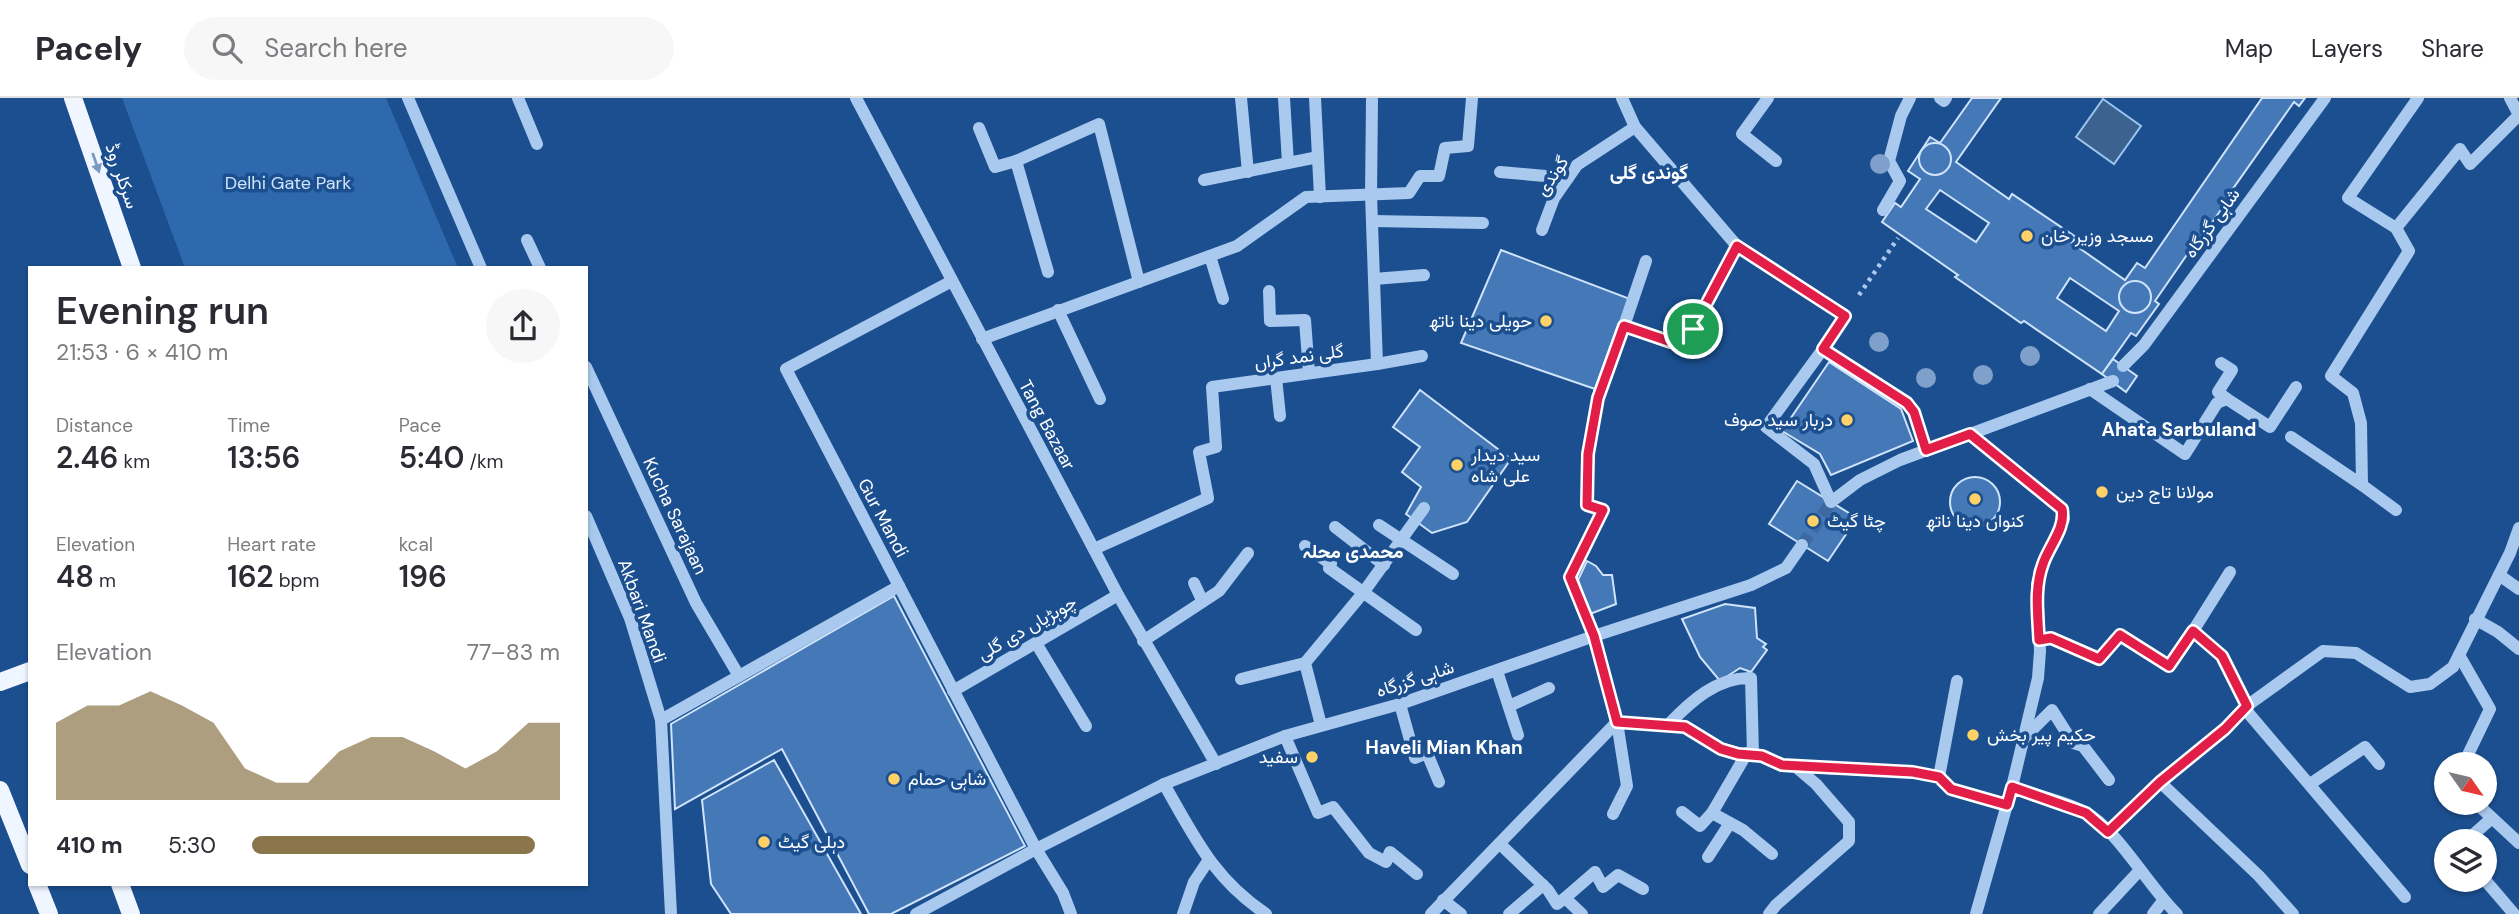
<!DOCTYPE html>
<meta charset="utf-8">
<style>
:root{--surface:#fff;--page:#f7f7f7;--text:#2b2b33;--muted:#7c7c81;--line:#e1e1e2;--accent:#8a764a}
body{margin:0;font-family:"DM Sans",Vazirmatn,sans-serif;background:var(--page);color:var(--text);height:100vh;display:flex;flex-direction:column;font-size:26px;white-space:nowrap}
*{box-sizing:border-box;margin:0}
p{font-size:23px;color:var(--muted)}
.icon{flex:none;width:38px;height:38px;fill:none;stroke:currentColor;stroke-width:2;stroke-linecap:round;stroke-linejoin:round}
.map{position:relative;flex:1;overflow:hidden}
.panel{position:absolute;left:28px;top:168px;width:560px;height:620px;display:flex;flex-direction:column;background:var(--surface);border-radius:0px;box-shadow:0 2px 5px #0004}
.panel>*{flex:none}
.needle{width:46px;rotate:124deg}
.tools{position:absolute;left:2434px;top:654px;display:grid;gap:14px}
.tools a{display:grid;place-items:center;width:63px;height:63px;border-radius:50%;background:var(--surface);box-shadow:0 2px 5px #0004;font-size:35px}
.pin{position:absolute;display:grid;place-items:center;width:60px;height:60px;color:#fff;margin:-30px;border:4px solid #fff;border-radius:50%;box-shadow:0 2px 7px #0007}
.round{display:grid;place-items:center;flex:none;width:74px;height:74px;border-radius:37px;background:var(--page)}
.headline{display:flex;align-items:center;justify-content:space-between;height:119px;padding:0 28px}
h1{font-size:38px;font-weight:600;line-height:52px}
.figures{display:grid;grid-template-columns:repeat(3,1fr);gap:10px;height:119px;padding:7px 28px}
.figures div{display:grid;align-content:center}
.figures b{font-size:30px;font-weight:600}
.figures small{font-size:19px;font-weight:400}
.figures p{font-size:19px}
.chart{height:196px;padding:14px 28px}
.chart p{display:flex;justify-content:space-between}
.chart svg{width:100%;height:126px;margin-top:7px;fill:var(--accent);opacity:.7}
ul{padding:0 28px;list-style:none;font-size:23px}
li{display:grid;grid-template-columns:112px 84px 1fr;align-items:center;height:52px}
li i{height:18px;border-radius:9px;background:var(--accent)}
header{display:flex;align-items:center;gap:42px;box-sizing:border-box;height:98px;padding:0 35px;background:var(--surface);border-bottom:2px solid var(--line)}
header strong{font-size:33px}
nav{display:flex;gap:38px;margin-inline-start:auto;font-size:24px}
.search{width:490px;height:63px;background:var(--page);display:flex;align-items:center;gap:18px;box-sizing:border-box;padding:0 24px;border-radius:38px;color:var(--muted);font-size:26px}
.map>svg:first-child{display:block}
.green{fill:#2e69ad}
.water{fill:#3c6290;stroke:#9cc4f0;stroke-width:2}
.building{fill:#4478b7;stroke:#cfe3fa;stroke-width:2;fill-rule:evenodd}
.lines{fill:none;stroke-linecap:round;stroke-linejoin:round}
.minor-tunnel{stroke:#3d69a0;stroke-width:12;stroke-dasharray:12 6;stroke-linecap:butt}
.path{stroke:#a9c9ee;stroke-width:4.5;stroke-dasharray:3.5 5;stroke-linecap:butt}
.minor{stroke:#a9c9ee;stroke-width:12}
.major{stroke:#f0f6ff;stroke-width:18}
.tree{fill:#7ea0ca}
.oneway{fill:#7b9ac1}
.route-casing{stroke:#fff;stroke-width:14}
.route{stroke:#e11d48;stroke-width:9}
.poi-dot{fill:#ffd166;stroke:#1b4f8f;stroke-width:2.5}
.labels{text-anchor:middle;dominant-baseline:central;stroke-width:7;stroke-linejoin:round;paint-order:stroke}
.street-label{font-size:18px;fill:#fff;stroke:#1b4f8f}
.park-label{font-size:18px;fill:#cfe3fa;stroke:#1b4f8f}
.poi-label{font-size:18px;fill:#fff;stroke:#1b4f8f;text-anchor:start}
.neighbourhood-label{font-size:19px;font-weight:bold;fill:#fff;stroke:#1b4f8f}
</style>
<header>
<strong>Pacely</strong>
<div class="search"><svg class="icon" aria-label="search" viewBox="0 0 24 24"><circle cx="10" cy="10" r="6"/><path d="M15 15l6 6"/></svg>Search here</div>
<nav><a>Map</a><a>Layers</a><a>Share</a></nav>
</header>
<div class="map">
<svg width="2519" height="816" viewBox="0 0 2519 816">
<rect width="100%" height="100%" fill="#1b4f8f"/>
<path class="green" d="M122 0H386L458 170H185Z"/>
<path class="water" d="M2103 1 2141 28 2114 66 2076 39Z"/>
<g class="building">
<path d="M1972 0H2001L1956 64 2009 101 2012 96 2076 139 2072 145 2125 182 2137 165 2145 170 2262 0H2305L2299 8 2294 4 2230 95 2232 96 2204 136 2202 135 2155 203 2159 206 2136 238 2131 235 2102 276 2024 223 2021 225 1955 179 1958 177 1882 124 1895 105 1901 109 1920 81 1908 73 1930 39 1940 45ZM1940 92 1989 125 1976 144 1926 111ZM2070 180 2119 213 2106 233 2057 200Z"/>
<circle cx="1935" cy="61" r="16"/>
<path d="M1501 152 1630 201 1595 291 1461 245Z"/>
<circle cx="2135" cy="199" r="16"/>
<path d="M2113 261 2137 278 2126 294 2102 276Z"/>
<path d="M1829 264 1901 311 1913 343 1831 377 1820 356 1782 333Z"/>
<path d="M1420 292 1511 361 1467 424 1432 435 1406 416 1421 389 1402 374 1420 349 1393 329Z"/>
<circle cx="1975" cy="404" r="25"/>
<path d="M1797 383 1857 420 1828 463 1769 426Z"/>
<path d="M1587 463 1596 468 1603 477H1612L1616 506 1590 516 1578 482Z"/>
<path d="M894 498 1025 748 891 816H869L782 651 675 711 671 626Z"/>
<path d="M1725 506 1755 510 1757 540 1766 546 1763 549 1767 552 1751 574 1740 570 1720 583 1700 559 1682 521Z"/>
<path d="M774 662 861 816H731L711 786 702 702Z"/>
</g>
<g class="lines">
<path class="minor-tunnel" d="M1802 447 1831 404"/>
<path class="path" d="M1859 197 1898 140"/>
<g class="minor">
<path d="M408 0 481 170"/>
<path d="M518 0 537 46"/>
<path d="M856 0 1118 497 1216 666"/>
<path d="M1241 0 1248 74"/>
<path d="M1284 0 1288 65"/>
<path d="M1315 0 1320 99"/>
<path d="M1622 0 1635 29 1737 148 1845 217 1823 251 1907 305 1914 314 1926 353"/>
<path d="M1768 0 1742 36 1776 63"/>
<path d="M1940 0 1944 3 1946 0"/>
<path d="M979 30 995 69 1016 63 1099 26 1139 184"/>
<path d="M1016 63 1048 174"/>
<path d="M1500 74 1568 80"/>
<path d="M1204 82 1318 59"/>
<path d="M1883 112 1900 83 1889 63 1901 18 1910 0"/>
<path d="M1372 123 1483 125"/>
<path d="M2396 130 2460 51 2470 66 2519 17 2510 0"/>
<path d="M1542 132 1554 100 1577 67 1635 29"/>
<path d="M527 142 540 170"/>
<path d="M1210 158 1223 201"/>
<path d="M1374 181 1424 177"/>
<path d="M952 183 786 271 1036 751 1063 795 1071 816"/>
<path d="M1269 193 1270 223 1305 222 1309 275"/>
<path d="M1058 212 1100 301"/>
<path d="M1624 228 1646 163"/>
<path d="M982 241 1237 148 1306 99 1409 95 1420 78H1439L1445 50 1468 48 1472 0"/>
<path d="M1823 251 1766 329 1814 366 1831 404 1860 382 1900 362 2113 283"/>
<path d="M2221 265 2232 272 2218 294 2227 301"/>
<path d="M1377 266 1422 258"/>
<path d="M2123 268 2144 247 2325 0"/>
<path d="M586 269 696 505 739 578"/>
<path d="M1276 280 1280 318"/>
<path d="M2090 291 2185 356 2217 305 2227 301 2270 329 2296 289"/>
<path d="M1970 336 2062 411 2064 421 2043 466 2037 487 2040 553 2038 580 2012 689 1976 816"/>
<path d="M2291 339 2362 387 2361 325 2353 295 2331 278 2409 153 2396 130 2348 100 2418 0"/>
<path d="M2362 387 2396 412"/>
<path d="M586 418 630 520 661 622 671 816"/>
<path d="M1379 427 1453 476"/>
<path d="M1335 429 1384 467"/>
<path d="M1305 448 1331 466 1329 470 1416 532"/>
<path d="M1094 451 1208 400 1199 354 1216 349 1212 289 1377 266 1371 97 1372 2"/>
<path d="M2499 477 2519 491"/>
<path d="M1194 485 1202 502"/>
<path d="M2475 521 2498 534 2519 551"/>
<path d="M2193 533 2230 474"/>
<path d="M2039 542 2051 540 2100 561 2120 537 2169 568 2193 533 2222 558 2247 608"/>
<path d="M1143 543 1219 493 1248 455"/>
<path d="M1036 545 1086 628"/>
<path d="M2459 557 2490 611 2463 667"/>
<path d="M1497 573 1518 637"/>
<path d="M1241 581 1305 565"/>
<path d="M953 593 1118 497"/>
<path d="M1400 606 1415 660 1427 655 1439 684"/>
<path d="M1509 608 1549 590"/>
<path d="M2244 610 2405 799"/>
<path d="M661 622 899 488"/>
<path d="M1321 627 1305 565 1363 495 1424 410"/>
<path d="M1668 627C1691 603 1717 579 1751 580L1753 656"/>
<path d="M1285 638 1318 715 1333 709 1369 755 1386 764 1390 754 1417 776"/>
<path d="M2024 640 2052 612 2073 645 2083 648 2109 682"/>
<path d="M1747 655 1712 715 1743 732 1772 756"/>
<path d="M1939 679 1957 583"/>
<path d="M2160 684 2259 778 2293 816"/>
<path d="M1164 686C1195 740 1213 780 1266 816"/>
<path d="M2310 686 2365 649 2379 666"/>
<path d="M2012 689C2035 697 2065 703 2085 714 2117 731 2149 789 2177 816"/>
<path d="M2476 705 2519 745"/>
<path d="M1682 714 1700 728 1712 715"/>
<path d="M1613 716 1627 688 1617 624 1685 629 1721 651 1738 656 1762 658 1782 668 1913 674 1939 679 1951 691 2007 707"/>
<path d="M2108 734 2160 684 2225 631 2244 610 2323 553 2356 555 2410 589 2430 586 2453 569 2510 455 2519 430"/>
<path d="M2465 744 2492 720"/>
<path d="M1500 746 1548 792 1557 806 1565 800 1582 816"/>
<path d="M1708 759 1730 725"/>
<path d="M2485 782 2514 816"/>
<path d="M1565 800 1595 774 1603 789 1618 777 1643 791"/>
<path d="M1443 802 1461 816"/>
<path d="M916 816 1036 751 1164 686 1285 638 1400 606 1594 538 1751 487 1786 470 1802 447"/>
<path d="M1183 816 1194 784 1208 763"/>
<path d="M1431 816 1617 624 1594 538 1571 479 1603 412 1587 407 1588 356 1598 300 1624 228 1671 245 1693 231 1737 148"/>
<path d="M1509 816 1543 787"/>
<path d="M1769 816 1776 807 1849 743V724L1816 686 1796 669"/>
<path d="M2099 816 2140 772"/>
<path d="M2153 816 2163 803"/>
</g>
<g class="major">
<path d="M73 0 132 170"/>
<path d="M0 584 30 573"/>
<path d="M0 692 30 767"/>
<path d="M37 786 49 816"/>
<path d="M120 786 131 816"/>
</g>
</g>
<g class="tree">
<circle cx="1880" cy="66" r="10"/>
<circle cx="1879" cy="244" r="10"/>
<circle cx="2030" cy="258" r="10"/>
<circle cx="1983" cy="277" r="10"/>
<circle cx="1926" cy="280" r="10"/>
</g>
<defs><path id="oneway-solid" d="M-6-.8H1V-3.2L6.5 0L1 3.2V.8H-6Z" transform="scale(1.75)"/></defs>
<use class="oneway" href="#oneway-solid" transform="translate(96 65) rotate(71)"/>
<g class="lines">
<defs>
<path id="route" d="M1737 148 1845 218 1823 251 1907 305 1914 314 1926 352 1970 336 2062 411C2066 430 2049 448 2043 466 2034 490 2038 517 2039 542L2051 540 2099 561 2120 537 2169 568 2193 533 2222 558 2247 608 2225 631 2160 684 2108 734 2086 715 2012 689 2007 707 1951 691 1939 679 1913 674 1782 667 1762 658 1738 656 1721 651 1685 629 1617 624 1594 538 1570 479 1603 412 1587 407 1588 356 1598 300 1624 228 1671 244 1693 231Z"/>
</defs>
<use href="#route" class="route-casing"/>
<use href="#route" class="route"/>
</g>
<g class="poi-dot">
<circle cx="2027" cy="138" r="7"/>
<circle cx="1546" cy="223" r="7"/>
<circle cx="1847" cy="322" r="7"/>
<circle cx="1457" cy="367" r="7"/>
<circle cx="2102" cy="394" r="7"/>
<circle cx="1975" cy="401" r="7"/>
<circle cx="1813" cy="423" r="7"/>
<circle cx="1973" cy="637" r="7"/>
<circle cx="1312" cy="659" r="7"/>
<circle cx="894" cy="681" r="7"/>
<circle cx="764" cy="744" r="7"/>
</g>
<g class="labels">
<g class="street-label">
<text transform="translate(122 78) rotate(71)">سرکلر روڈ</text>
<text transform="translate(1552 78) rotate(-56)">گوندی</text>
<text transform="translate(2212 125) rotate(-54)">شاہی گزرگاہ</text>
<text transform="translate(1299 259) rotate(-8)">گلی نمد گراں</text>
<text transform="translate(1047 327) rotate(62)">Tang Bazaar</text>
<text transform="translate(675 418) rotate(65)">Kucha Sarajaan</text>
<text transform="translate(883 420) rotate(62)">Gur Mandi</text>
<text transform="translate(642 513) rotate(70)">Akbari Mandi</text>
<text transform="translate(1027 530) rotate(-30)">چوہڑیاں دی گلی</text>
<text transform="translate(1415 581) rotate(-18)">شاہی گزرگاہ</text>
</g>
<g class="park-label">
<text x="288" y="85">Delhi Gate Park</text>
</g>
<g class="poi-label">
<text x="2041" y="138">مسجد وزیر خان</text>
<text x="1532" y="223" text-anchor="end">حویلی دینا ناتھ</text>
<text x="1833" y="322" text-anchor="end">دربار سید صوف</text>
<text x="1471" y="357">سید دیدار<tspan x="1471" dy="21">علی شاہ</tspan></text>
<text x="2116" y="394">مولانا تاج دین</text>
<text x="1827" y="423">چٹا گیٹ</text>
<text x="1975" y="423" text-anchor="middle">کنواں دینا ناتھ</text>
<text x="1987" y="637">حکیم پیر بخش</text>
<text x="1298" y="659" text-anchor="end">سفید</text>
<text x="908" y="681">شاہی حمام</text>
<text x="778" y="744">دہلی گیٹ</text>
</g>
<g class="neighbourhood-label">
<text x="1649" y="74">گوندی گلی</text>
<text x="2179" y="331">Ahata Sarbuland</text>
<text x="1353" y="453">محمدی محلہ</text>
<text x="1444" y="649">Haveli Mian Khan</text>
</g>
</g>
</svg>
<div class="tools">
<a><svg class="needle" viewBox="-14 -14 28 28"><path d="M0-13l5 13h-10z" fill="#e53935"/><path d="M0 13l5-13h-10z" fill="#7c7c81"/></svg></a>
<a><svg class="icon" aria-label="layers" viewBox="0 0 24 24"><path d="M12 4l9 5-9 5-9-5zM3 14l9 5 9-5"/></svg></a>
</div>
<div class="pin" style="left:1693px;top:231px;background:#1e9e55"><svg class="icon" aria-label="arrive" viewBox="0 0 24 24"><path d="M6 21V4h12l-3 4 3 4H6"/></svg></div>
<section class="panel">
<div class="headline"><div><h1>Evening run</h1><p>21:53 · 6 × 410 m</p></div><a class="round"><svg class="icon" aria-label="share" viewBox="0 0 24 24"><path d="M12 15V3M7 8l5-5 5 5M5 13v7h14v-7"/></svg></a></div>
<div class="figures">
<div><p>Distance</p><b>2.46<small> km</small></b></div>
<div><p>Time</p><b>13:56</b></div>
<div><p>Pace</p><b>5:40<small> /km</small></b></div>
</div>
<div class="figures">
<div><p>Elevation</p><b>48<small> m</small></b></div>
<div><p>Heart rate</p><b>162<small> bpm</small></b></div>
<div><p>kcal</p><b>196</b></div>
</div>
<div class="chart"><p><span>Elevation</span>77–83 m</p>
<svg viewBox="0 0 160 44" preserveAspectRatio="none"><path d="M0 44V17L10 11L20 11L30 6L40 11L50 17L60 33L70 38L80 38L90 27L100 22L110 22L120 27L130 33L140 27L150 17L160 17V44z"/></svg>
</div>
<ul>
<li><b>410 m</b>5:30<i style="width:92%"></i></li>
</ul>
</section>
</div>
